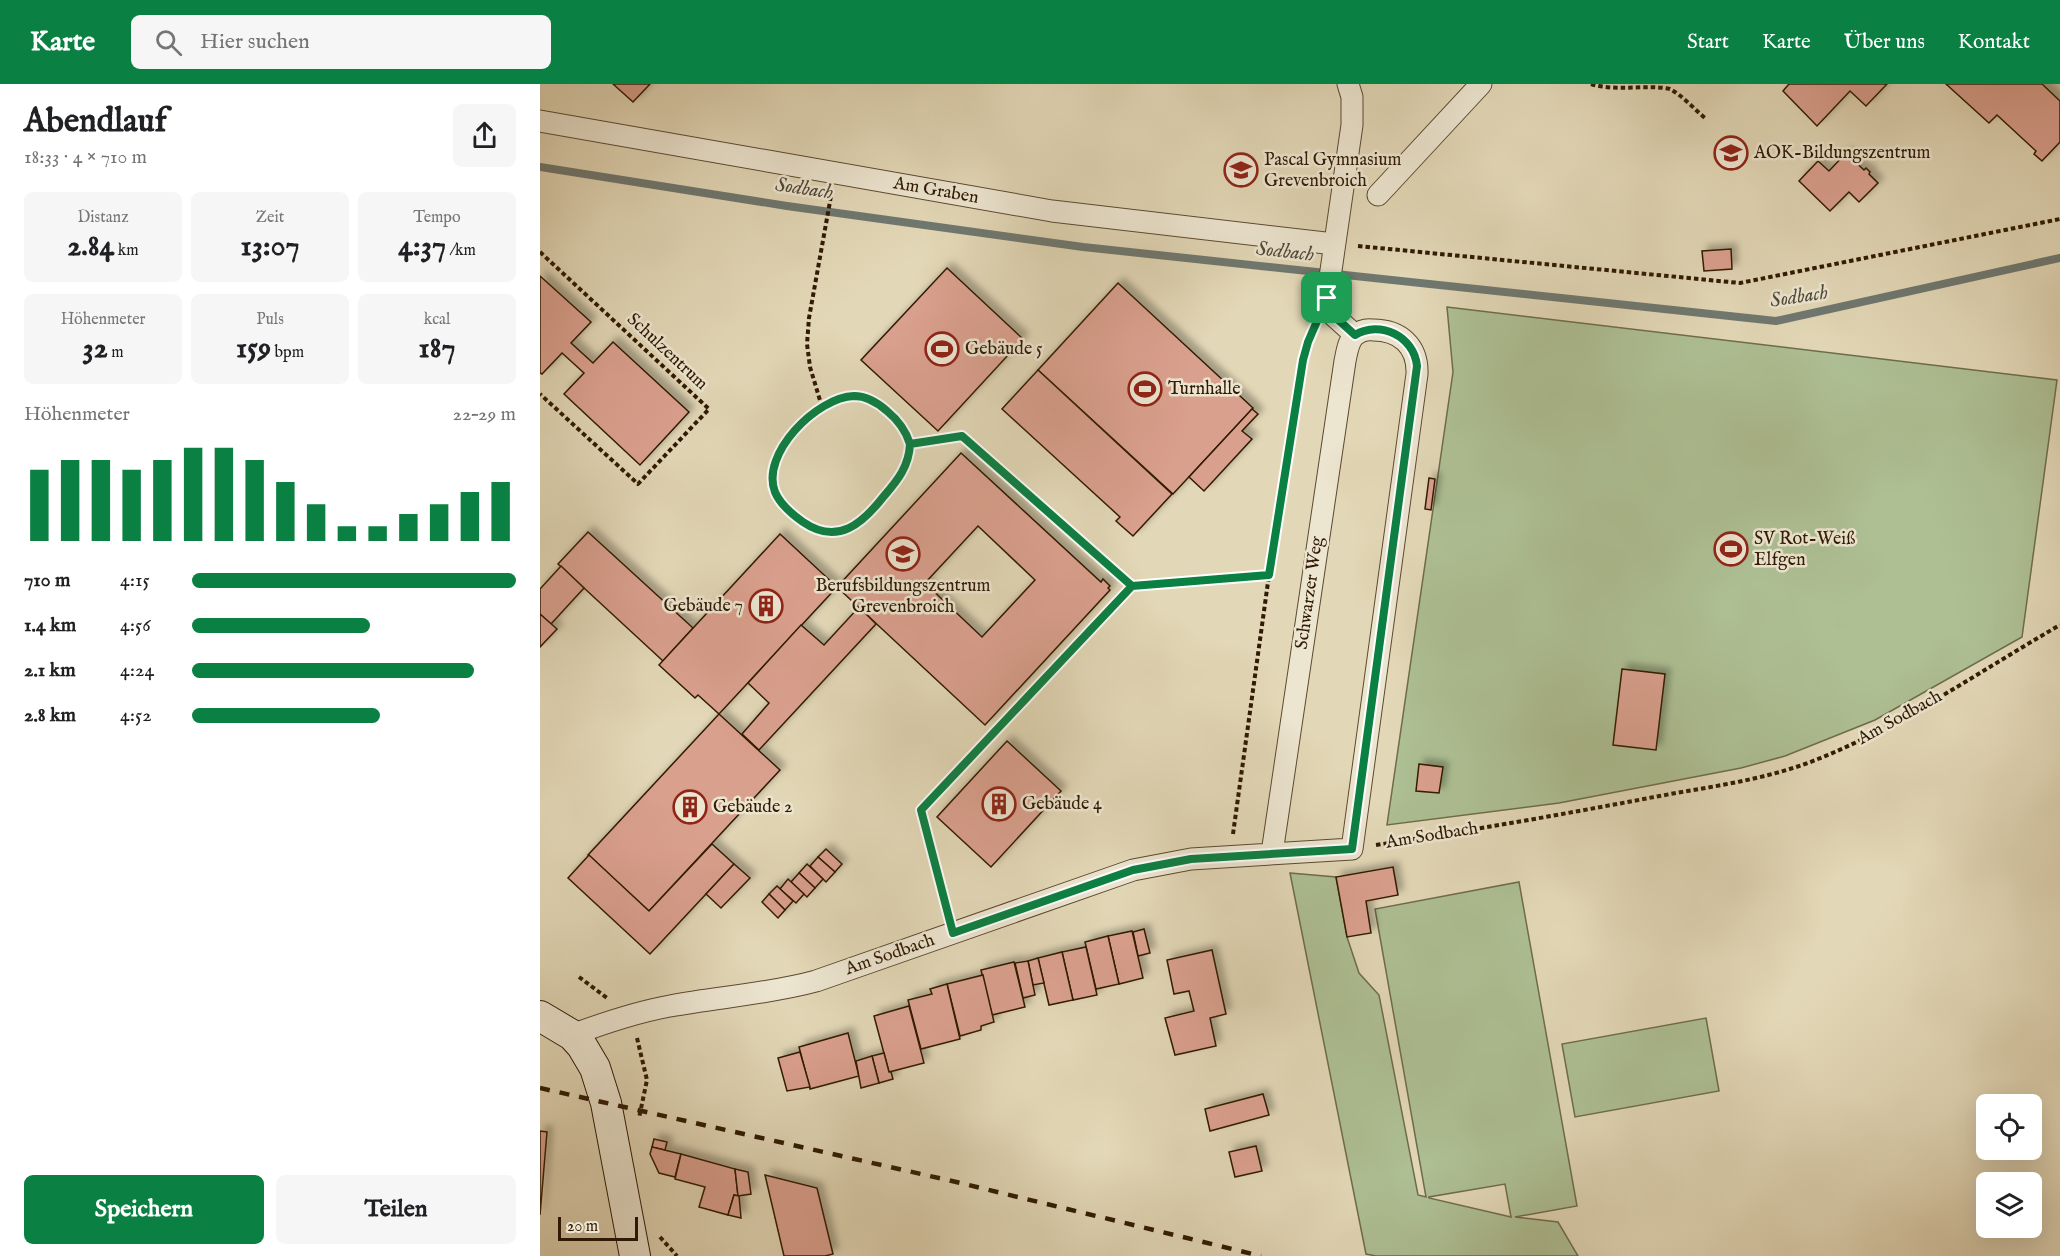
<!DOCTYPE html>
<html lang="de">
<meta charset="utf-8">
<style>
:root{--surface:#fff;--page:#f6f6f6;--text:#202124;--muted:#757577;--accent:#0b8043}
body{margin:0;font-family:"IM FELL English",serif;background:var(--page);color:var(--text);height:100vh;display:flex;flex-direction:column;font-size:22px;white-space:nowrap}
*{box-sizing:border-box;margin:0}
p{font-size:20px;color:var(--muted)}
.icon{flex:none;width:33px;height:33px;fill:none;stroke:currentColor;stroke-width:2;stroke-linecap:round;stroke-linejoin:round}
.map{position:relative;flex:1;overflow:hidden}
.details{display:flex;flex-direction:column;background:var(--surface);width:540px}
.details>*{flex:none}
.buttons{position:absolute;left:1436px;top:1010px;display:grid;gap:12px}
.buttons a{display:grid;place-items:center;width:66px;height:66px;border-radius:9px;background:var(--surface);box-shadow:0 6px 24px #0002;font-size:30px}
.scale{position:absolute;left:18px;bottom:15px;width:80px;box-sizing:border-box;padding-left:6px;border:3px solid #301a03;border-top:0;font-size:16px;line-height:21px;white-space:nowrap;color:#301a03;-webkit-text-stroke:4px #ece5d0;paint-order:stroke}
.pin{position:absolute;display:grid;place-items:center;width:51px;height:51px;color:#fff;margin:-26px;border-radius:12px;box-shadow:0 3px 9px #0006}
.round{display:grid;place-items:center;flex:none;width:63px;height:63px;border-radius:9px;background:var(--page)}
.overview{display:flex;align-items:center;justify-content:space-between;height:102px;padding:0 24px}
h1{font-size:33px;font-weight:700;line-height:45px}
.stats{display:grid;grid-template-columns:repeat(3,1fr);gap:9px;height:102px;padding:6px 24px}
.stats div{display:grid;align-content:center;border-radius:9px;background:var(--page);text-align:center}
.stats b{font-size:30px;font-weight:700}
.stats small{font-size:16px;font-weight:400}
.stats p{font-size:16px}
.chart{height:168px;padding:12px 24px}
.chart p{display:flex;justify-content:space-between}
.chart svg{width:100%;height:108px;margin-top:6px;stroke:var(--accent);stroke-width:6}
.button{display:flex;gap:12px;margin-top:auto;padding:12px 24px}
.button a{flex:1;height:69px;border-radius:9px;background:var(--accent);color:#fff;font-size:24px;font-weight:700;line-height:69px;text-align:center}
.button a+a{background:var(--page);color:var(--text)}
ul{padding:0 24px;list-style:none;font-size:20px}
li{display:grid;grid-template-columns:96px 72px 1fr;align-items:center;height:45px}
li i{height:15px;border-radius:8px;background:var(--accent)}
header{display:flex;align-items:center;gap:36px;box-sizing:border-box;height:84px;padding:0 30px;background:var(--accent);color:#fff}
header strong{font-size:28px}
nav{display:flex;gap:33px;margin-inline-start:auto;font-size:21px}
.search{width:420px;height:54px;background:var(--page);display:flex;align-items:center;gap:15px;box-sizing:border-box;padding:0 21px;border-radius:9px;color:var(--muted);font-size:22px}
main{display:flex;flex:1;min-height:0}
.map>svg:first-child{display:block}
.green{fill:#adbf93;stroke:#6e6c4b;stroke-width:1.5;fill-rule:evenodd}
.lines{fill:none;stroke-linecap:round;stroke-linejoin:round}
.stream{stroke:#6f7870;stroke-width:8}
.building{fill:#daa08e;stroke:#301a03;stroke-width:1.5;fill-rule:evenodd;filter:url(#shadow)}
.street-casing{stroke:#5c4930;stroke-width:23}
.secondary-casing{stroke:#301a03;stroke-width:32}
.path{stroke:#301a03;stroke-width:4;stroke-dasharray:4.5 3;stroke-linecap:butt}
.street{stroke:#ece5d0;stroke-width:21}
.secondary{stroke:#ece5d0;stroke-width:30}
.rail{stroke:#301a03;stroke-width:4.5;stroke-dasharray:10 10;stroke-linecap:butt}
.route-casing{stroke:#fff;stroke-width:12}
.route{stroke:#0b8043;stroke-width:8}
.labels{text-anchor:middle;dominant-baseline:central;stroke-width:5;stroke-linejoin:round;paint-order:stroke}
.poi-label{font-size:18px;fill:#301a03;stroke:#ece5d0;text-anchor:start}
.street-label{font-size:18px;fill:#301a03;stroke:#ece5d0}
.water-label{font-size:20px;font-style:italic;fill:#504939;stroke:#ece5d0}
</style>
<header>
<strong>Karte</strong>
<div class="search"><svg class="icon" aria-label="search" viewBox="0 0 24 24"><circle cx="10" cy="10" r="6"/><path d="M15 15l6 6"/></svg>Hier suchen</div>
<nav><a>Start</a><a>Karte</a><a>Über uns</a><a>Kontakt</a></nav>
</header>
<main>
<section class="details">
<div class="overview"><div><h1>Abendlauf</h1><p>18:33 · 4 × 710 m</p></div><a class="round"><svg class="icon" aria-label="share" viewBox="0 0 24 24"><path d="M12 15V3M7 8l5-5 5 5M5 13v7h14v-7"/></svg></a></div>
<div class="stats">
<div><p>Distanz</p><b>2.84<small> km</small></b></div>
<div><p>Zeit</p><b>13:07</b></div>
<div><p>Tempo</p><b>4:37<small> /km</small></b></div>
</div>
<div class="stats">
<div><p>Höhenmeter</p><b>32<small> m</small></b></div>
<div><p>Puls</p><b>159<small> bpm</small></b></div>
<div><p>kcal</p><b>187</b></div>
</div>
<div class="chart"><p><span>Höhenmeter</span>22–29 m</p>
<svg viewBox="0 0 160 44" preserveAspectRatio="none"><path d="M5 44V15M15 44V11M25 44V11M35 44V15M45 44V11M55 44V6M65 44V6M75 44V11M85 44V20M95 44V29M105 44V38M115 44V38M125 44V33M135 44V29M145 44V24M155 44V20"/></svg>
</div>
<ul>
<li><b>710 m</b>4:15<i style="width:100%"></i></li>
<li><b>1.4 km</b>4:56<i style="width:55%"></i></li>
<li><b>2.1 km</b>4:24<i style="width:87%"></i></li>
<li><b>2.8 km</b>4:52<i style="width:58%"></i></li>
</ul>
<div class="button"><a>Speichern</a><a>Teilen</a></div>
</section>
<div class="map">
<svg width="1520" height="1172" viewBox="0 0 1520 1172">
<defs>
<filter id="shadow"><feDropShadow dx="5.5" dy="-5.5" stdDeviation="3" flood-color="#0004"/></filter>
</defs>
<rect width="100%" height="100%" fill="#e2d7b6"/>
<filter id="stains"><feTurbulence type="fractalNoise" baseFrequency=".00333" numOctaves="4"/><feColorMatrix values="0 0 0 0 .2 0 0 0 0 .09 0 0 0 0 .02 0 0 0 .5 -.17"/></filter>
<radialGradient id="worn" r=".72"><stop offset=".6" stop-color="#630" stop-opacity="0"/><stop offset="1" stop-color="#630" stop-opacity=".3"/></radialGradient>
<g class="green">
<path d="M907 223 1517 296 1482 553 1335 636 1245 672 1201 684 1019 719 847 741 913 288Z"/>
<path d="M750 789 796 793 807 853 819 889 839 911 878 1111 886 1113 835 825 979 798 1037 1122 975 1133 1018 1138 1038 1172H836L826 1170ZM965 1100 971 1133 889 1114V1113Z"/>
<path d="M1166 934 1179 1007 1035 1033 1022 960Z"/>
</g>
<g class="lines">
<path class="stream" d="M0 83 247 122 543 163 1236 237 1520 174"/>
</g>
<g class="building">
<path d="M73 0H110L93 18Z"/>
<path d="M1249 0H1347L1326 22 1310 7 1277 42 1243 7Z"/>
<path d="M1406 0H1502L1520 17V58L1502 77 1494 70 1496 67 1457 31 1449 39Z"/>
<path d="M1306 69 1324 86 1326 84 1330 88 1329 90 1338 99 1319 118 1309 108 1290 127 1259 97 1278 77 1289 87Z"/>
<path d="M1191 165 1192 185 1164 187 1162 167Z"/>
<path d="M407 184 483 255 398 347 321 276Z"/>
<path d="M0 192 51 238 31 259 53 279 73 258 149 328 100 381 24 310 44 289 22 269 2 290 0 289Z"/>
<path d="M578 199 713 324 633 410 498 286Z"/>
<path d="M498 286 632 410 593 452 576 437 580 433 462 325Z"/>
<path d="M712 325 718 330 702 347 712 355 664 407 649 393Z"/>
<path d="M421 369 561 498 563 495 570 502 568 504 570 506 445 641 297 503ZM438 442 495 496 442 553 385 499Z"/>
<path d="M889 394 895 395 891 426 885 425Z"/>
<path d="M48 448 153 544 123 577 18 480Z"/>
<path d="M240 450 297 503 179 630 158 611 155 614 119 581Z"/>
<path d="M21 482 44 504 11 540 0 530V505Z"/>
<path d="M319 523 336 540 219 666 202 650 229 619 208 599 261 541 284 561Z"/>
<path d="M0 530 17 545 0 563Z"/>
<path d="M1082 585 1125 590 1116 666 1073 661Z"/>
<path d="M179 630 240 686 109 827 48 771Z"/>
<path d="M467 657 521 707 451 783 397 733Z"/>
<path d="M879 680 903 683 899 709 876 707Z"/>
<path d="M172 760 194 780 110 870 28 794 49 771 109 827Z"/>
<path d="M286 765 302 780 295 788 278 773Z"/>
<path d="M278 773 295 788 286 798 270 782Z"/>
<path d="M194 780 210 794 181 824 166 810Z"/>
<path d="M267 780 283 795 275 804 259 789Z"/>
<path d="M853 783 858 811 826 817 831 849 807 853 796 793Z"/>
<path d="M259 789 275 804 267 813 251 798Z"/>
<path d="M248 795 264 810 256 819 240 805Z"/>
<path d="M237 802 253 817 245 826 229 810Z"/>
<path d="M229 810 245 826 238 834 222 818Z"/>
<path d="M604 845 610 869 598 872 593 848Z"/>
<path d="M592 847 603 894 579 900 568 852Z"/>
<path d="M568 852 579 900 556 905 545 858Z"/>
<path d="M546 863 557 911 533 916 522 868Z"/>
<path d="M672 866 686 930 670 934 676 962 635 971 625 934 654 927 649 907 634 910 627 876Z"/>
<path d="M522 868 533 916 509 921 498 874Z"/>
<path d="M498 874 504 899 493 901 488 877Z"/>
<path d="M488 877 495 911 483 914 475 879Z"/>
<path d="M474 878 485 923 452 931 441 886Z"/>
<path d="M443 891 454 938 441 942V946L420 952 407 900Z"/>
<path d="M407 900 420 955 381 965 368 916 392 910 390 905Z"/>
<path d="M369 922 384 979 349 988 334 932Z"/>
<path d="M308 949 319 992 270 1005 259 963Z"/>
<path d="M260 968 270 1003 247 1007 238 974Z"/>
<path d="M344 969 349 988H351L353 995 339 999 332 972Z"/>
<path d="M332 972 339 999 321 1004 316 977Z"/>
<path d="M723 1010 729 1031 670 1047 665 1025Z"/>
<path d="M0 1047 7 1048 0 1131Z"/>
<path d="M114 1055 127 1058 125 1066 112 1063Z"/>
<path d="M716 1062 722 1087 695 1093 689 1068Z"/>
<path d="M112 1063 141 1070 135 1093 119 1089 110 1070Z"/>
<path d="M141 1070 195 1085 198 1112 194 1111 188 1131 159 1123 165 1103 135 1095Z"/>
<path d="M195 1085 208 1088 211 1110 198 1112Z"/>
<path d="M225 1091 277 1104 293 1170 285 1172H244Z"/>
<path d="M194 1111 199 1112 201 1134 188 1131Z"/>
</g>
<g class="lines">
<defs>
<g id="street">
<path d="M808 0 812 13V41L787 214 794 232 815 251"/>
<path d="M0 37 512 127 794 160"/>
<path d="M838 111 941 0"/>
<path d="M32 951C64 939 97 928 130 922 178 913 229 910 276 897L593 786 651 775 812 765 877 290C878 262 860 246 833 246 827 245 820 247 815 251 808 257 807 268 805 277L732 769"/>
</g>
<path id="secondary" d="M0 932 32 951 42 962 55 984 66 1019 95 1172"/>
</defs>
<use href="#street" class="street-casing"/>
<use href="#secondary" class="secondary-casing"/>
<g class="path">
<path d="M1051 0C1077 8 1106 0 1130 5 1143 12 1154 25 1166 35"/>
<path d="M818 162 1200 199 1520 135"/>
<path d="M0 168 169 325 98 400 0 310"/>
<path d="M282 323 270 283 267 260 269 234 291 112"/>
<path d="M370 360C366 347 358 336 347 327 338 319 327 312 314 312 277 313 220 370 236 408 240 420 253 431 263 438 297 462 323 439 344 413 358 396 369 383 370 360L422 353 592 502"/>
<path d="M693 750 729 491 763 276 774 245"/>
<path d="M836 761C928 747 1019 731 1109 714 1165 703 1224 697 1278 675 1363 641 1440 587 1520 541"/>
<path d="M407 826 381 726 592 502 729 491"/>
<path d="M39 893 67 914"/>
<path d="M97 954 107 996 99 1034"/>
<path d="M120 1153 137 1172"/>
</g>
<use href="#street" class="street"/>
<use href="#secondary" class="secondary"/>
<path class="rail" d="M0 1004 412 1097 721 1172"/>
</g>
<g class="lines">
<defs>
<path id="route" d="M787 214 768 258 763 276 729 491 592 502 422 352 370 360C366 347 358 336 347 327 338 319 327 312 314 312 277 313 220 370 235 408 240 420 253 431 263 438 298 462 323 439 344 412 358 396 369 382 370 360L422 352 592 502 381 726 413 849 593 786 651 775 812 765 877 282C874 252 840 236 815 251L794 232 787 214"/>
</defs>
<use href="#route" class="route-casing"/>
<use href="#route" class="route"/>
</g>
<defs>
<symbol id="school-ring" viewBox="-11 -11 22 22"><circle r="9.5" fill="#ece5d0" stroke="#8f2418" stroke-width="1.5"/><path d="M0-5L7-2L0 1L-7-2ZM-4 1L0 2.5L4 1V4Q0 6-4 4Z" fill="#8f2418"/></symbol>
<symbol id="stadium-ring" viewBox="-11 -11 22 22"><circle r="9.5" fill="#ece5d0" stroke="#8f2418" stroke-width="1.5"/><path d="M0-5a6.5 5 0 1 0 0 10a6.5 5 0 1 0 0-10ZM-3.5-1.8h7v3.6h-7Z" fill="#8f2418"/></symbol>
<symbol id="building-ring" viewBox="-11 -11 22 22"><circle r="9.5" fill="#ece5d0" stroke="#8f2418" stroke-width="1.5"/><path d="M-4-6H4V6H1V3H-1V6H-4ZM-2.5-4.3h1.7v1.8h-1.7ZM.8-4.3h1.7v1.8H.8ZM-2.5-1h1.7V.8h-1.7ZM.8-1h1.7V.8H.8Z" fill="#8f2418"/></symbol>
</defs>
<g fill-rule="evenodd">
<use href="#school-ring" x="1172" y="50" width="38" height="38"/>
<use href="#school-ring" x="682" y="67" width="38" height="38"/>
<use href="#stadium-ring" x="383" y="246" width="38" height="38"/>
<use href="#stadium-ring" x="586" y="286" width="38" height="38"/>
<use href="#stadium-ring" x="1172" y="446" width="38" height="38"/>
<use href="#school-ring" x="344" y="451" width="38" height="38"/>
<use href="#building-ring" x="207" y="503" width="38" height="38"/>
<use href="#building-ring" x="440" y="701" width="38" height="38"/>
<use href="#building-ring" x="131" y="704" width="38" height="38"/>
</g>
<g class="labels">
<g class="poi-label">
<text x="1214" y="69">AOK-Bildungszentrum</text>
<text x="724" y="76">Pascal Gymnasium<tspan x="724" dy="21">Grevenbroich</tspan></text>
<text x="425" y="265">Gebäude 5</text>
<text x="628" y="305">Turnhalle</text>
<text x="1214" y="455">SV Rot-Weiß<tspan x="1214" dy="21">Elfgen</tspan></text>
<text x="363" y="502" text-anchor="middle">Berufsbildungszentrum<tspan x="363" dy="21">Grevenbroich</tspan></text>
<text x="203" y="522" text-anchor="end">Gebäude 7</text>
<text x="482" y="720">Gebäude 4</text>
<text x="173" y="723">Gebäude 2</text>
</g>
<g class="street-label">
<text transform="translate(396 107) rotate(10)">Am Graben</text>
<text transform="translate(127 268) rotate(43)">Schulzentrum</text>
<text transform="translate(770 509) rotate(-82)">Schwarzer Weg</text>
<text transform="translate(1360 634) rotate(-29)">Am Sodbach</text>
<text transform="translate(892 752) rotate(-9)">Am Sodbach</text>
<text transform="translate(350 871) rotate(-19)">Am Sodbach</text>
</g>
<g class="water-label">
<text transform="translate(264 105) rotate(8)">Sodbach</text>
<text transform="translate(745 168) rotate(6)">Sodbach</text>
<text transform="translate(1259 213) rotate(-9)">Sodbach</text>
</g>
</g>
<rect width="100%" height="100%" filter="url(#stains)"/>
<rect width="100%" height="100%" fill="url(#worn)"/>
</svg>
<div class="buttons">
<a><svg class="icon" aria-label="locate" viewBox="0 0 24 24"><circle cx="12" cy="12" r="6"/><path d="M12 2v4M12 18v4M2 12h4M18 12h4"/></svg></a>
<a><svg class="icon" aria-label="layers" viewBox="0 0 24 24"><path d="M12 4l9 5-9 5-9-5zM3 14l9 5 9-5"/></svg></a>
</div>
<div class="scale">20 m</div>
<div class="pin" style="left:787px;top:214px;background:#1e9e55"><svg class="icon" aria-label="arrive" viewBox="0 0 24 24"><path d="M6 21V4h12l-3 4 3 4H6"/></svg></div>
</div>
</main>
